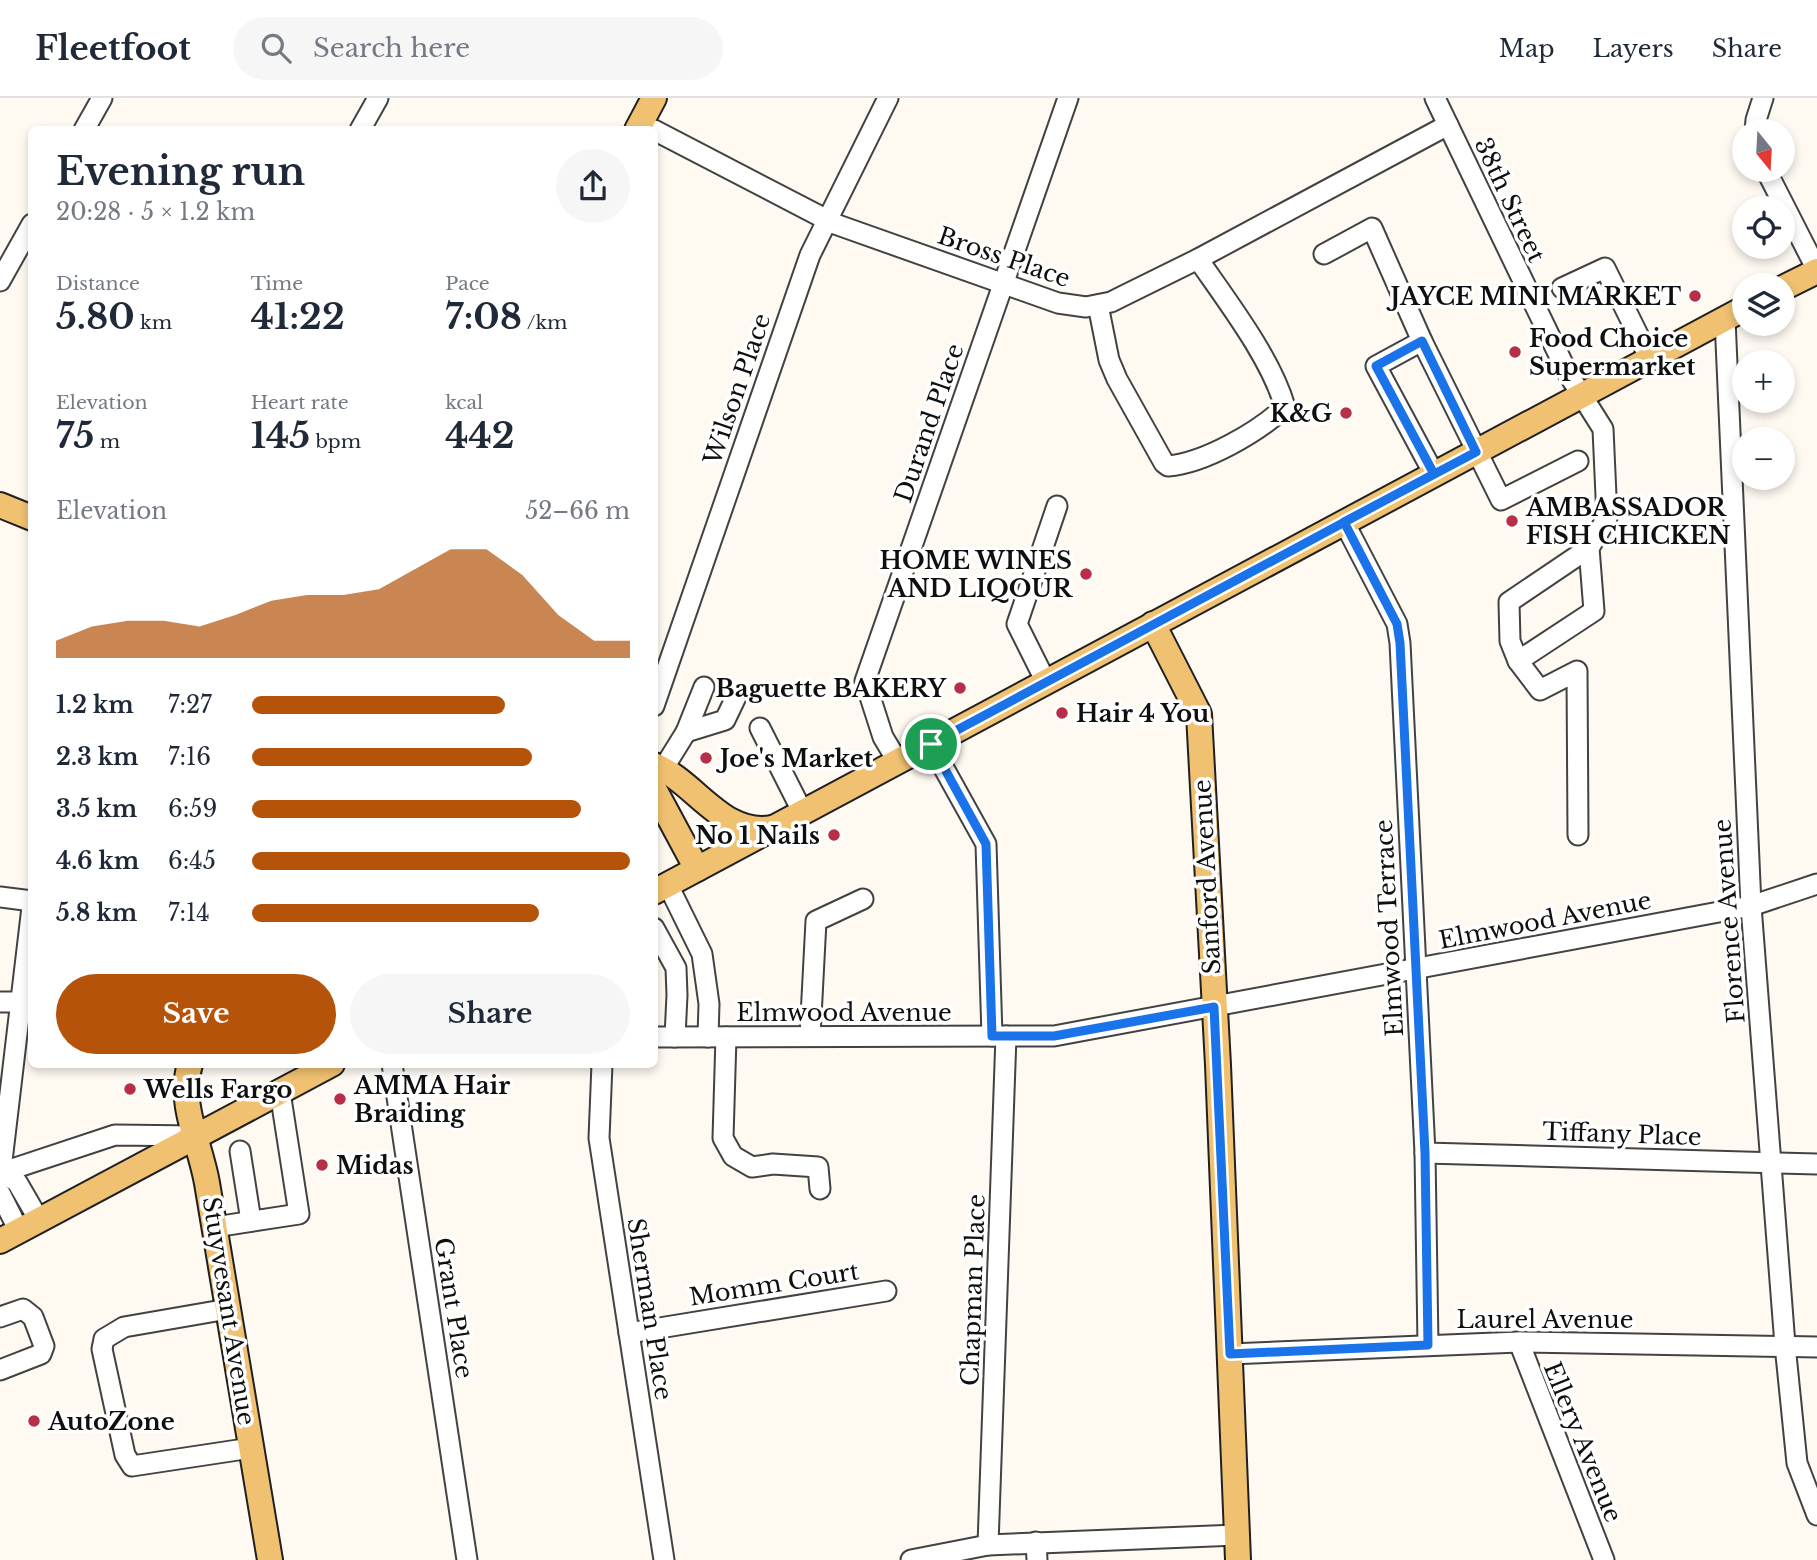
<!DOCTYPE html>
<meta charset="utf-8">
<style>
:root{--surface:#fff;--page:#f6f6f7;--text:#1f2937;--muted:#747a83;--line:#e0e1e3;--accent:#b45309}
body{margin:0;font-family:"Libre Baskerville",serif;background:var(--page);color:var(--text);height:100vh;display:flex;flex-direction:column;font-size:26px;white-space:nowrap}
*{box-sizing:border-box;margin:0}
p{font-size:23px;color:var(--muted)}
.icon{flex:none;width:38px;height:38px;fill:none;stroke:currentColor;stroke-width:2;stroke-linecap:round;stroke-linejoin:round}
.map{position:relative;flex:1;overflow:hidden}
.sheet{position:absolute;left:28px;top:28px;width:630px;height:942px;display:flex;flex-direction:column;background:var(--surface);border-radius:10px;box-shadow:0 4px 10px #0003}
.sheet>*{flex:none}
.needle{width:46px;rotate:162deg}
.fabs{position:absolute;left:1732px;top:21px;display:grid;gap:14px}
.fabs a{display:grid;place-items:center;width:63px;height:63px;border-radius:50%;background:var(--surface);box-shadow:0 4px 10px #0003;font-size:35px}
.pin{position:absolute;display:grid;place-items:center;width:60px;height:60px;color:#fff;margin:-30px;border:4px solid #fff;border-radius:50%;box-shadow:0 2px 7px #0007}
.round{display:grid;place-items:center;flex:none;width:74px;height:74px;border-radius:37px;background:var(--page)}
.headline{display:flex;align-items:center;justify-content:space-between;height:119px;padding:0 28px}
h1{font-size:38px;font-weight:700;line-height:52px}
.stats{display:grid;grid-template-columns:repeat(3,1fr);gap:10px;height:119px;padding:7px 28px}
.stats div{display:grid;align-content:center}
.stats b{font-size:35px;font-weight:700}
.stats small{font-size:19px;font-weight:400}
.stats p{font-size:19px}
.chart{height:196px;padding:14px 28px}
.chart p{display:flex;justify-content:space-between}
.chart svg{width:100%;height:126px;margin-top:7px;fill:var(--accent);opacity:.7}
.primary-button{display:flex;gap:14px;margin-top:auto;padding:14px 28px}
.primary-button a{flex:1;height:80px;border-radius:42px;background:var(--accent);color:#fff;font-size:28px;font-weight:700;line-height:80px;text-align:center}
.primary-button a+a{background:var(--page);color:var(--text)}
ul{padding:0 28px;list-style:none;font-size:23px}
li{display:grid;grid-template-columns:112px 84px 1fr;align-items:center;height:52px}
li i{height:18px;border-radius:9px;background:var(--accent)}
header{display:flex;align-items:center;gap:42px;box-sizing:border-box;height:98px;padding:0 35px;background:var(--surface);border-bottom:2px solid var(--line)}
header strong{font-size:33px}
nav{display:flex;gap:38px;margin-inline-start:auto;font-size:24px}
.search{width:490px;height:63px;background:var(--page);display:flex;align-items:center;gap:18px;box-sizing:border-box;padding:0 24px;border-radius:38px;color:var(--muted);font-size:26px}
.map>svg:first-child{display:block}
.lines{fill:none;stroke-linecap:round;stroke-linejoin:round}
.minor-casing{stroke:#424242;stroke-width:23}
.major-casing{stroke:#202020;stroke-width:28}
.minor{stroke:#fff;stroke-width:19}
.major{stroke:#f0c171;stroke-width:24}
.route-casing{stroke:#fff;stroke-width:14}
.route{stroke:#1a73e8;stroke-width:9}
.poi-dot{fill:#b72f46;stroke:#fff;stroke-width:2.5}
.labels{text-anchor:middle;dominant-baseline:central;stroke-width:7;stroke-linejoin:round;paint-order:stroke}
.street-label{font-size:24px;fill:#0f0f0f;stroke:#fff}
.poi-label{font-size:24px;font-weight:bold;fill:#0f0f0f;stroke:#fff;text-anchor:start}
</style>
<header>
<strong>Fleetfoot</strong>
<div class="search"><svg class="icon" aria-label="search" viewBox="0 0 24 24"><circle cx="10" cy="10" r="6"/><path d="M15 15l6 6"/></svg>Search here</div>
<nav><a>Map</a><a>Layers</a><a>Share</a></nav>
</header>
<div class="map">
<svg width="1817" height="1462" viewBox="0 0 1817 1462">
<rect width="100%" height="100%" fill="#fefaf2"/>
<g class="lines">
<defs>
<g id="minor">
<path d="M1435 0 1567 274 1603 331 1607 420 1589 450 1594 513 1518 563 1540 592 1577 573 1578 737"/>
<path d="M84 32 102 0"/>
<path d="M360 32 378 0"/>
<path d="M654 32 835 126 1058 205 1086 209 1111 204 1123 198 1198 161 1448 27"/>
<path d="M1755 33 1756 22 1763 0"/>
<path d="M1766 72 1817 172"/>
<path d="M1324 156 1372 130 1422 243"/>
<path d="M0 183 32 126"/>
<path d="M1562 190 1605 170 1650 261"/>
<path d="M1098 207 1109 262 1117 281 1164 365 1168 368C1205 365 1258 334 1285 309 1271 260 1227 203 1198 161"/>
<path d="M1725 221 1751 808 1785 1247 1797 1365 1817 1417"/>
<path d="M1434 376 1376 268 1422 243 1501 402 1578 363"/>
<path d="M1344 424 1397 526 1400 545 1425 1055 1428 1247"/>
<path d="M1518 563 1510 543 1509 504 1589 450"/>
<path d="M1046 584 1017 526 1057 408"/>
<path d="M654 608 810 157 888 0"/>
<path d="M760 630 803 715"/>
<path d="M686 634 725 622 736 599"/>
<path d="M931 647 986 746 992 938"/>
<path d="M898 664 883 639 865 583 1068 0"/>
<path d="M663 671 686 634 704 589"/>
<path d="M668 787 702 856 709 906 708 939"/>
<path d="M0 799 32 803"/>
<path d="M654 830 676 870 677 897 675 939"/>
<path d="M0 904H21"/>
<path d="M810 938 816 823 863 801"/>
<path d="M654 939 1054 938 1751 808 1817 786"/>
<path d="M726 939 723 1040 733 1058 752 1069 773 1066 818 1069 820 1091"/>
<path d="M392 966 467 1462"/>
<path d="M602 966 599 1040 664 1462"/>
<path d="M240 1053 251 1123"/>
<path d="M1425 1055 1817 1066"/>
<path d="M2 1074 17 1084 39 1122"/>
<path d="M0 1075 115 1037 196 1038"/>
<path d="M0 1080 32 809"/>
<path d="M0 1095 19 1133"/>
<path d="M215 1129 299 1116 280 994"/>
<path d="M228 1211 124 1229 104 1241 102 1251 125 1357 132 1368 251 1350"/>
<path d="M0 1219 23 1211 33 1219 44 1248 41 1256 0 1272"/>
<path d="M629 1235 886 1193"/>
<path d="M1519 1244 1604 1462"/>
<path d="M1230 1256 1519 1244 1817 1249"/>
<path d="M1036 1444 1037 1462"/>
<path d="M988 1447 1006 938"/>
<path d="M911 1462 988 1447 1237 1437"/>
</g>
<g id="major">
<path d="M637 32 654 0"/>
<path d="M1783 190 1817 173"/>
<path d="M0 407 32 420"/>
<path d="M1153 526 1199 616 1218 967 1238 1462"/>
<path d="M654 667C696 684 722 739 772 730"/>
<path d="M654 691 697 771"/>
<path d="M654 794 1745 210"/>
<path d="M190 966C178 1006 200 1045 207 1085 229 1210 249 1336 270 1462"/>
<path d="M0 1143 332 966"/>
</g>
</defs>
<use href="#minor" class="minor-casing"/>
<use href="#major" class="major-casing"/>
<use href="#minor" class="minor"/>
<use href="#major" class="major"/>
</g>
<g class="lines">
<defs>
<path id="route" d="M931 646 986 746 992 938H1054L1214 909 1230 1256 1428 1247 1425 1055 1400 545 1397 526 1344 424 1476 354 1422 243 1376 268 1434 376 931 646"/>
</defs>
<use href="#route" class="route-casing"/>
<use href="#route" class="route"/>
</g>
<g class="poi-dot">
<circle cx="1695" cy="198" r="7"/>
<circle cx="1515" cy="254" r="7"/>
<circle cx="1346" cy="315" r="7"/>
<circle cx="1512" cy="423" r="7"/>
<circle cx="1086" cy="476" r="7"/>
<circle cx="960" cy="590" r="7"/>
<circle cx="1062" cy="615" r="7"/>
<circle cx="706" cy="660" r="7"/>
<circle cx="834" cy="737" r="7"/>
<circle cx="130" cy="991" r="7"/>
<circle cx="340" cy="1001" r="7"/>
<circle cx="322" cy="1067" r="7"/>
<circle cx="34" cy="1323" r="7"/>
</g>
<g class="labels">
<g class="street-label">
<text transform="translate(1510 102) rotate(65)">38th Street</text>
<text transform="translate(1004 159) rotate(19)">Bross Place</text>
<text transform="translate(737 291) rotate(-71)">Wilson Place</text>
<text transform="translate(929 325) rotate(-71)">Durand Place</text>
<text transform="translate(1207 779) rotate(-93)">Sanford Avenue</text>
<text transform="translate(1545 822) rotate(-11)">Elmwood Avenue</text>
<text transform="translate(1729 823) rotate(-94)">Florence Avenue</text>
<text transform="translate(1389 830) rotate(-93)">Elmwood Terrace</text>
<text x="844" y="914">Elmwood Avenue</text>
<text transform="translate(1622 1036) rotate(2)">Tiffany Place</text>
<text transform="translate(774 1186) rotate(-9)">Momm Court</text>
<text transform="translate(973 1192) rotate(-88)">Chapman Place</text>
<text transform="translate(454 1210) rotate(81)">Grant Place</text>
<text transform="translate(650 1211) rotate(81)">Sherman Place</text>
<text transform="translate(229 1213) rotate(81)">Stuyvesant Avenue</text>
<text x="1545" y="1221">Laurel Avenue</text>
<text transform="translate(1583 1344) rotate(68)">Ellery Avenue</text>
</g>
<g class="poi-label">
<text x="1681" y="198" text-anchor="end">JAYCE MINI MARKET</text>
<text x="1529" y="240">Food Choice<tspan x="1529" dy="28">Supermarket</tspan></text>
<text x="1332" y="315" text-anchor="end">K&amp;G</text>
<text x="1526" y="409">AMBASSADOR<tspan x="1526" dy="28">FISH CHICKEN</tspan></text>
<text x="1072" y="462" text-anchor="end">HOME WINES<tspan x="1072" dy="28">AND LIQOUR</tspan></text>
<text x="946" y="590" text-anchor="end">Baguette BAKERY</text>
<text x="1076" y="615">Hair 4 You</text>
<text x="720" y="660">Joe's Market</text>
<text x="820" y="737" text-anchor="end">No 1 Nails</text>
<text x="354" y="987">AMMA Hair<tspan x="354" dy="28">Braiding</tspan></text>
<text x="144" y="991">Wells Fargo</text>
<text x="336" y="1067">Midas</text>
<text x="48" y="1323">AutoZone</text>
</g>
</g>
</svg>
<div class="fabs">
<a><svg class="needle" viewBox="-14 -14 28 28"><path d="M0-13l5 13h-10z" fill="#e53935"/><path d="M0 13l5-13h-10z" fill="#747a83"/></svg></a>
<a><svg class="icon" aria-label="locate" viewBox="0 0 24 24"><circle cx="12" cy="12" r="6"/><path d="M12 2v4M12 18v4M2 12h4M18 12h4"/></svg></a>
<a><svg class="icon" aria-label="layers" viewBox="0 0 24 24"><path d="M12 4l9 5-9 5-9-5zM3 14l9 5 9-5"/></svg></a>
<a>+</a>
<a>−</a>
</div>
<div class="pin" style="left:931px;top:646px;background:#1e9e55"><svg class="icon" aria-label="arrive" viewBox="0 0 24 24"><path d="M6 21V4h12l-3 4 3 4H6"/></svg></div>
<section class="sheet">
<div class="headline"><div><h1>Evening run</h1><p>20:28 · 5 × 1.2 km</p></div><a class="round"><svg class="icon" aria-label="share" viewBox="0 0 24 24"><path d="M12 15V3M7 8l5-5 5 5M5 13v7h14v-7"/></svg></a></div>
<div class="stats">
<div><p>Distance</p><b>5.80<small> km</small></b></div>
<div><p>Time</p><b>41:22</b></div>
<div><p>Pace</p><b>7:08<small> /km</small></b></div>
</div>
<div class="stats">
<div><p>Elevation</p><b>75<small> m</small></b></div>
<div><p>Heart rate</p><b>145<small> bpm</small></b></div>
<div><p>kcal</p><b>442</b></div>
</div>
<div class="chart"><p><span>Elevation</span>52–66 m</p>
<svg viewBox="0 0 160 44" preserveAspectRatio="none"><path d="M0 44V38L10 33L20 31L30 31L40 33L50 29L60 24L70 22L80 22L90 20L100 13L110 6L120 6L130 15L140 29L150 38L160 38V44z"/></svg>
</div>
<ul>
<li><b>1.2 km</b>7:27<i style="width:67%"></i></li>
<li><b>2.3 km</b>7:16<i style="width:74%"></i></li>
<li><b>3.5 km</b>6:59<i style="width:87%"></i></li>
<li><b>4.6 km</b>6:45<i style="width:100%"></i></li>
<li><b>5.8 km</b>7:14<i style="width:76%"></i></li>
</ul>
<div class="primary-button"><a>Save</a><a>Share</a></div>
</section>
</div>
